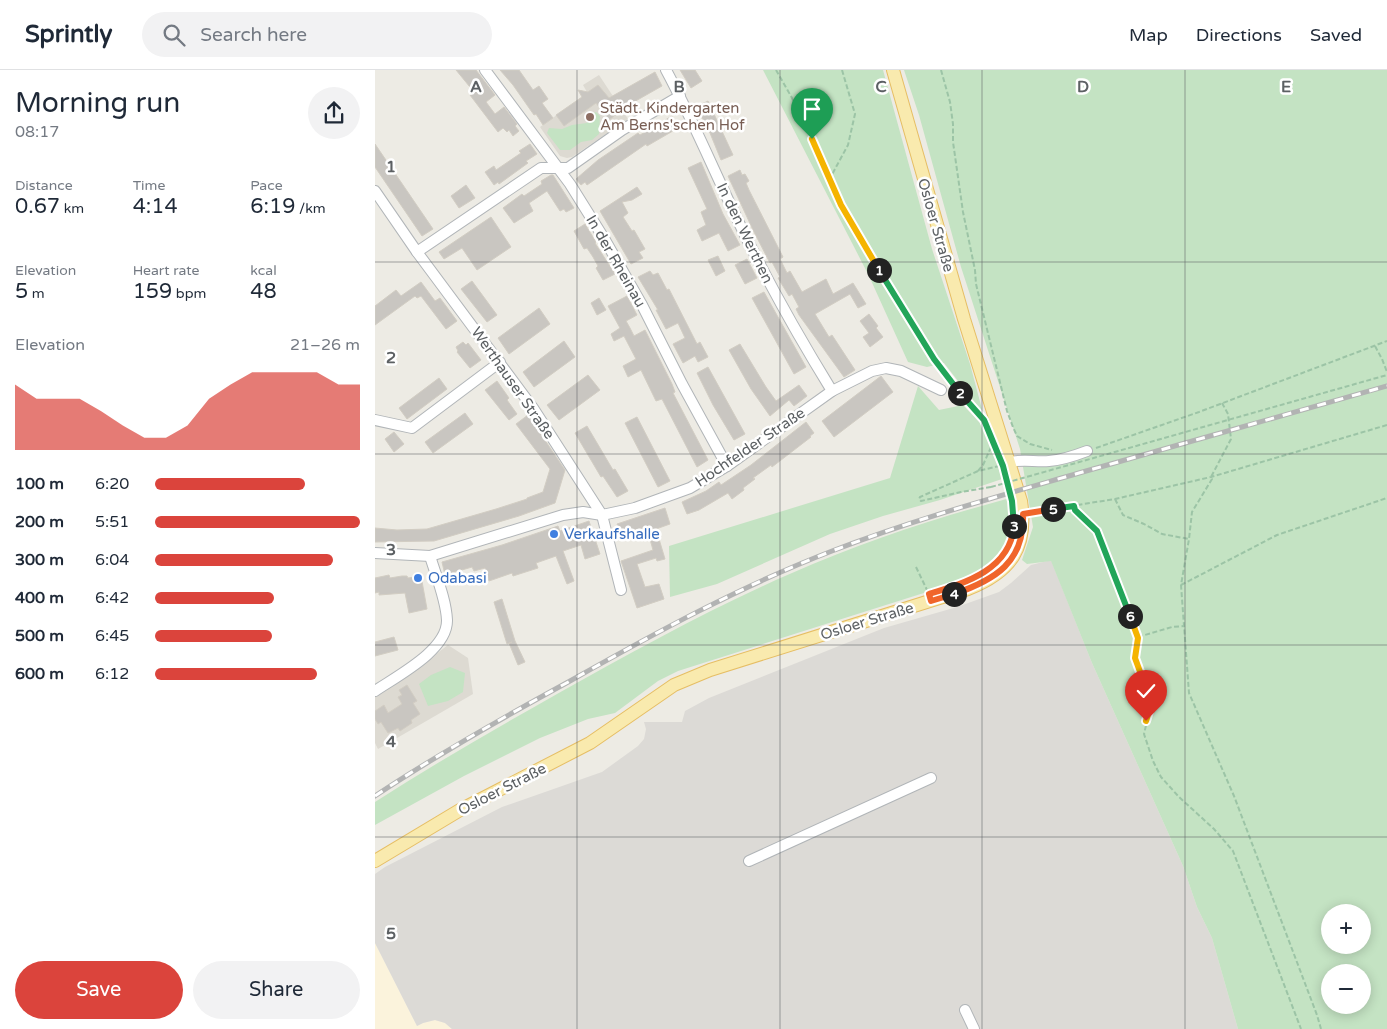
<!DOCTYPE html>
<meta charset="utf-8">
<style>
:root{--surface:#fff;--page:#f2f2f3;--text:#1f2937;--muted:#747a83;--line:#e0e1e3;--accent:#db443c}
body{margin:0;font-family:"Varela Round",sans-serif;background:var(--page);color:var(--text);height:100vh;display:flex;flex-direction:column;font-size:19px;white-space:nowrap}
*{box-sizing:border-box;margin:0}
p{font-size:16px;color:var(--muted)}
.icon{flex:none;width:28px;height:28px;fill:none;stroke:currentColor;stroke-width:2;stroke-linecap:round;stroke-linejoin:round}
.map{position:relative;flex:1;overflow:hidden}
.details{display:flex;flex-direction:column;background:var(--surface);width:375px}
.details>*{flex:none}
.fabs{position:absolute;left:946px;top:834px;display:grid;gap:10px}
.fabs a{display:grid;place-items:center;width:50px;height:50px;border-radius:50%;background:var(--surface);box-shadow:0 2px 12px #0003;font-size:25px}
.pin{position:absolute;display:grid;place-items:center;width:42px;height:42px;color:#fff;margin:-51px -21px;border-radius:50% 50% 50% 0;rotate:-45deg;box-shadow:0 0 5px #0007}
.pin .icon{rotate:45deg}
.km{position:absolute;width:25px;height:25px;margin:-12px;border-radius:50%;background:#222;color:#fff;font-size:14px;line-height:25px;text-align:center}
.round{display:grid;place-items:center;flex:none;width:52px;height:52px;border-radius:26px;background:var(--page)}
.overview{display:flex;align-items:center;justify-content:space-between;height:85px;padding:0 15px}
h1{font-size:28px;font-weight:600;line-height:38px}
.stats{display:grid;grid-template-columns:repeat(3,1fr);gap:8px;height:85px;padding:5px 15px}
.stats div{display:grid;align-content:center}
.stats b{font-size:21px;font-weight:600}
.stats small{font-size:14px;font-weight:400}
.stats p{font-size:14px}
.chart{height:140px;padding:10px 15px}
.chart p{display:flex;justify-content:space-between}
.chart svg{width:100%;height:90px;margin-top:5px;fill:var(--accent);opacity:.7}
.button{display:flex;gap:10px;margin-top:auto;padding:10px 15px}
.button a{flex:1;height:58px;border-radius:30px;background:var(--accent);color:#fff;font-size:20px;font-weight:600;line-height:58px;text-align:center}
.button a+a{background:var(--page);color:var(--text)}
ul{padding:0 15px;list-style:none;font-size:16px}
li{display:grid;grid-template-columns:80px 60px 1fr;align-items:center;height:38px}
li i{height:12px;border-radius:6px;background:var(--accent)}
header{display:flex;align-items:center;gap:30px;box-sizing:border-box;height:70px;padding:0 25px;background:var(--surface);border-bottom:1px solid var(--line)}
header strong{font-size:24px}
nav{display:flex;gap:28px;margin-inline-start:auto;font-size:18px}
.search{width:350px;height:45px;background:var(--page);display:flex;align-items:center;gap:12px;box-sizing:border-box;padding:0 18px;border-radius:28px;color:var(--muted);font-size:19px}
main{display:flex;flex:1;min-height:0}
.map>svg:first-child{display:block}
.commercial{fill:#fbf3dc}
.industrial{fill:#dcdad6}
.education{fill:#dddad2}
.green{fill:#c4e3c3;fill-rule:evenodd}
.building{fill:#c9c6c1;stroke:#d2cdc3}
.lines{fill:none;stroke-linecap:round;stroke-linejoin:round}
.minor-casing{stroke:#b1b5b8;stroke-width:12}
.major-casing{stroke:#e6be64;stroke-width:14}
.path{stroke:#9cc4a6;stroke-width:2;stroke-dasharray:5 2.5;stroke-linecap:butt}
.minor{stroke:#fff;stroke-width:10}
.major{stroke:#f9eaae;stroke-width:12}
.rail-casing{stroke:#b2b3b3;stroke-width:5}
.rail{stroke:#fff;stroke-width:3;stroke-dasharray:9;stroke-linecap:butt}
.path-bridge{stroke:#9cc4a6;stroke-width:2;stroke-dasharray:5 2.5;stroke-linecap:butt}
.split-1-casing{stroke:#fff;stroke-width:10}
.split-2-casing{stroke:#fff;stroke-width:10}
.split-3-casing{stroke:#fff;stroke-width:10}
.split-4-casing{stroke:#fff;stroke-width:10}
.split-5-casing{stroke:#fff;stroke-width:10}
.split-6-casing{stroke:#fff;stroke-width:10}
.split-7-casing{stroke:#fff;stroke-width:10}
.split-1{stroke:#f5b400;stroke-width:6}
.split-2{stroke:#22a559;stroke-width:6}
.split-3{stroke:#22a559;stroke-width:6}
.split-4{stroke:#f0652b;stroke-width:6}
.split-5{stroke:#f0652b;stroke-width:6}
.split-6{stroke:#22a559;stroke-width:6}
.split-7{stroke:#f5b400;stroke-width:6}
.grid{fill:none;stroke:#5c6063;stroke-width:1;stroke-opacity:0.55}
.education-dot{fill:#8d6e63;stroke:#fff;stroke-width:2}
.shop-dot{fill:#3f7fe0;stroke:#fff;stroke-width:2}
.labels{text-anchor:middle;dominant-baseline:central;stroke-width:5;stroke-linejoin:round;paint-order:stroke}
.education-label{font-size:15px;fill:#785e54;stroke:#fff;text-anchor:start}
.street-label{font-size:15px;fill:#5c6063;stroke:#fff}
.shop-label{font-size:15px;fill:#366cbe;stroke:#fff;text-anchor:start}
.grid-label{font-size:16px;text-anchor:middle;font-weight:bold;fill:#5c6063;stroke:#fff;stroke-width:5;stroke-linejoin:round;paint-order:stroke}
</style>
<header>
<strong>Sprintly</strong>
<div class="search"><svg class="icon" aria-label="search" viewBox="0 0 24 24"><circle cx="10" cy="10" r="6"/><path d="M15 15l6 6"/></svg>Search here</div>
<nav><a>Map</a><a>Directions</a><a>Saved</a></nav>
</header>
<main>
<section class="details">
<div class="overview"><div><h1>Morning run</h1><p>08:17</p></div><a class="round"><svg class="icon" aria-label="share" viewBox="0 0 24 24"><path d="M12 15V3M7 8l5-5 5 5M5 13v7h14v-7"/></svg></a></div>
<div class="stats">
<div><p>Distance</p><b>0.67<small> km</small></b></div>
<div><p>Time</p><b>4:14</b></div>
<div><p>Pace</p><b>6:19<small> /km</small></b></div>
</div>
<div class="stats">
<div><p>Elevation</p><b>5<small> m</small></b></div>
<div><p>Heart rate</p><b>159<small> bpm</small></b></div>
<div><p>kcal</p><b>48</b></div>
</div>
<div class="chart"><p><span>Elevation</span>21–26 m</p>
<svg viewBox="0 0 160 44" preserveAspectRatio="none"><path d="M0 44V12L10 19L20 19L30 19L40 25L50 32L60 38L70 38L80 32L90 19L100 12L110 6L120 6L130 6L140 6L150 12L160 12V44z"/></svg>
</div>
<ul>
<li><b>100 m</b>6:20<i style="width:73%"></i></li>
<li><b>200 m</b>5:51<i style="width:100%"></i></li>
<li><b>300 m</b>6:04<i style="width:87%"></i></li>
<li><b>400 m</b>6:42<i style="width:58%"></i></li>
<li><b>500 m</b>6:45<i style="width:57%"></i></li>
<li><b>600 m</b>6:12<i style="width:79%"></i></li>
</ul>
<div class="button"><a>Save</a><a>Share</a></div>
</section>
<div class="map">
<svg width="1012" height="959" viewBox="0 0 1012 959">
<rect width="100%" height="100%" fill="#edebe4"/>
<path class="commercial" d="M0 873 41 954 42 956 48 953 60 950 70 953 77 959H0Z"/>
<path class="industrial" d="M676 490 717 593 808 796 822 837 837 868 863 959H77L70 953 60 950 48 953 42 956 41 954 0 873V804L10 797 127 737 227 702 263 676 269 669 271 659 269 652H307L310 641 334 628 509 558 582 537 624 522 636 513 656 495Z"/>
<g class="education">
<path d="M224 5 253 49 197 87 192 88 185 86 165 57 207 27 205 23 206 20 211 23 212 22 208 15Z"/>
<path d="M73 575 93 588 98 624 3 679 0 673V626L28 609Z"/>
</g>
<g class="green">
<path d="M388 0H508L557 179 595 294 608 343 569 293 552 297 533 292 494 206Z"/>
<path d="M529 0H1012V959H863L837 868 822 837 808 796 717 593 676 491 652 494 647 490 658 457 645 379 586 197 544 45ZM955 842H988V875H955ZM955 902H988V935H955Z"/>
<path d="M221 42 225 46 224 64 217 70 206 72 195 80H185L172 63 174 58 187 59 197 55 212 53 213 45Z"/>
<path d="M543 316 564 340 588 335 608 356 619 384 627 409 565 430 508 446 455 464 342 514 295 527 294 476 515 408Z"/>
<path d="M635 428C646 471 628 489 593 509L303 601 283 611 240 643 213 649 165 668 89 706 0 755V732C59 694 120 659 182 624 259 581 336 538 417 503 487 472 561 448 635 428Z"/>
<path d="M75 597 90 603 88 622 73 631 53 636 44 614 56 605Z"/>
</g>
<g class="building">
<path d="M81 0H101L120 25 111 32 120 44 129 37 142 54 140 56 144 61 138 66 134 60 132 62 128 58 123 62 95 25 99 22Z"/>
<path d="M125 0H144L158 20 164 16 173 29 167 33 178 48 168 55 161 44 159 45 138 15Z"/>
<path d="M305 0H320L327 11 316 18Z"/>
<path d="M280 2 287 16 250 37 234 50 221 33 189 56 181 45 207 27 203 20 213 22 223 15 234 28Z"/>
<path d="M333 31 358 85 346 90 335 63 321 37Z"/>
<path d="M297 46 303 58 272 76 271 74 212 115 210 112 206 115 201 109 223 90 263 63 265 65Z"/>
<path d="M0 74 58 159 47 166 0 97Z"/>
<path d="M155 74 162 84 151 91 153 93 124 114 123 112 119 115 110 102 119 96 121 100 146 83 144 81Z"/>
<path d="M326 92 348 144 365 175 353 181 344 163 327 171 322 160 331 155 326 142 332 139 313 98Z"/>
<path d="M365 100 367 105 370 104 374 111 371 113 374 120 408 187 405 189 412 203 415 201 427 222 451 209 458 224 478 213 491 234 483 238 475 224 440 244 454 267 457 265 480 300 469 307 424 245 421 239 424 237 417 224 414 226 403 208 405 207 397 192 395 193 378 160 353 106Z"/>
<path d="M176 105H178L199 138 191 142 189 139 185 141 172 121 154 133 158 141 139 153 128 138 147 124 149 126 167 114 166 111Z"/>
<path d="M91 115 100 128 84 138 76 126Z"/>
<path d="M262 117 267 124 257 130 247 132 253 143 248 147 257 161 259 160 270 179 264 182 268 188 256 194 225 141Z"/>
<path d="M116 147 136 177 102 200 87 178 69 189 64 182Z"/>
<path d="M210 154 221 172 220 173 240 204 228 210 221 198 223 196 218 187 212 178 209 179 199 161Z"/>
<path d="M343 186 350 201 341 206 333 190Z"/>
<path d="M372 189 382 208 370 214 360 195Z"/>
<path d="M275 201 278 205 283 203 292 220 294 219 322 274 325 272 333 287 323 292 320 286 308 293 298 274 310 268 303 253 291 259 281 240H283L263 207Z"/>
<path d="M97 211 122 245 112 252 86 219Z"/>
<path d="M46 212 60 231 65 228 82 251 71 259 46 226 42 228 40 226 0 255V236L21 220 26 226Z"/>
<path d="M389 222 431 297 419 304 377 228Z"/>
<path d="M252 226 262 245 251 251 255 258 259 266 270 260 297 314 300 322 298 323 333 390 322 397 287 329 281 331 266 300 253 307 248 296 261 289 249 266 239 271 236 264 245 258 233 236Z"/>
<path d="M224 228 231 240 222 245 216 233Z"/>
<path d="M164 238 175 254 134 284 123 268Z"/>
<path d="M494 244 503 256 501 258 508 267 495 277 488 267 494 263 485 251Z"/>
<path d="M189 271 200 287 159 317 148 302Z"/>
<path d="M88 272 91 275 93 273 106 290 95 298 82 282 83 281 81 277Z"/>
<path d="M365 274 391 317 401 331 424 315 432 326 419 336 414 330 395 346 376 319 354 280Z"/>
<path d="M333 297 370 364 359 370 338 335 322 303Z"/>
<path d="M213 305 225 320 184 350 172 335Z"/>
<path d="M506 306 518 322 459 367 447 351Z"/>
<path d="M64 308 72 319 32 349 24 338Z"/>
<path d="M122 311 134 328 132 330 142 344 134 350 110 320Z"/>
<path d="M90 343 98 354 58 383 50 372Z"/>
<path d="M153 345 190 400 180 433 144 446 59 471 0 472V458L22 460 52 459 121 439 152 429V428L168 422 175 399 141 354Z"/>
<path d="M262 347 295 411 283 417 250 353Z"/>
<path d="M431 352 439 363 435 366 436 367 397 397 396 395 378 408 380 409 368 418 369 420 357 429 353 423 324 440 312 444 307 432 331 421 344 412 346 415 376 395Z"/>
<path d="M212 356 238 400 240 399 253 421 242 427 228 406 226 407 200 363Z"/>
<path d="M19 362 29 374 19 382 10 369Z"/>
<path d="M290 438 295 454 281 459 290 489 282 491 281 488 262 494 270 517 284 514 289 529 262 538 246 491 278 480 273 462 248 469 242 454Z"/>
<path d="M214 451 225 484 210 489 206 475 188 481 199 511 192 514 181 486 161 493 163 498 138 506 137 503 114 511 110 498 99 501 97 497 70 505 67 492 127 475 183 456 185 461Z"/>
<path d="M14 505 15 508 27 506H32L33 508 46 506 52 539 34 543 30 523 4 525V522L0 523V508Z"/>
<path d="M127 529 140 571 150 592 143 595 134 573 137 572 132 574 119 532Z"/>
<path d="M19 567 23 580 0 586V572Z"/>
<path d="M32 615 42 631 38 633 45 644 36 650 37 653 25 661 23 658 13 663 6 652 3 654 0 649V641L9 635 13 643 27 634 23 627 27 625 24 620Z"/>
</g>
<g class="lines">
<defs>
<g id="minor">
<path d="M110 0 195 114 230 170 267 235 307 314 352 396"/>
<path d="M291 0C319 52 342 108 368 161 395 216 425 269 457 321"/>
<path d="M0 121 42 182 158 338 227 445 246 520"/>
<path d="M42 182 166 98H193L247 60 305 26"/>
<path d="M0 350 37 358 125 292"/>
<path d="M635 392C648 389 660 392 674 391 687 390 699 386 712 381"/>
<path d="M0 483 55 486 188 445 208 442 227 445 260 438 315 418 352 396 457 321 497 301 511 298 526 301 566 320"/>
<path d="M0 621C22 606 73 580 72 550 71 529 61 506 55 486"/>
<path d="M374 791 556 708"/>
<path d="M590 940 599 959"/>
</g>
<path id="major" d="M0 791 85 740 215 673 299 615 335 600 593 519C636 502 653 478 646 431L589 249 518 0"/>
</defs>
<use href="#minor" class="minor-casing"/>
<use href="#major" class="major-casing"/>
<g class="path">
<path d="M401 0 425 42 454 110 486 170 559 289 576 312 608 349"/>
<path d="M566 0 575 32 578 54V72L588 142 600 200 601 214 632 341 638 357 642 366 655 374 677 380"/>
<path d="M454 110 473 75 480 44 467 0"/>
<path d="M1000 276 1007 289 1012 302"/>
<path d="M847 333 853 344 856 369 836 407 837 409 817 442 814 469 806 515 814 623 859 726 942 945 946 959"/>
<path d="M721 378 824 342 1012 271"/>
<path d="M603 401 608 395 617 375"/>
<path d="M616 417 586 422 546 431 544 429 545 427 603 401 624 396"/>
<path d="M740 429 748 445 769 454 787 464 814 469"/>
<path d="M699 436 700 440 722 461 763 567 760 588 775 629V638L769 664 778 691 786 707 804 727 839 759 858 781 926 959"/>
<path d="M658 442 740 429 836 407 1012 355"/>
<path d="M541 497 552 520"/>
<path d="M806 515 902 465 1012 428"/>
<path d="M763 567 797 557 809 556"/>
</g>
<use href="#minor" class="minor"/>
<use href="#major" class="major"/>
<defs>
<path id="rail" d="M0 726C63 684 129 647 195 611 280 563 366 516 457 481 537 450 621 427 704 403 807 374 909 345 1012 316"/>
</defs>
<use href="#rail" class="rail-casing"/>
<use href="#rail" class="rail"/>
<path class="path-bridge" d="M616 417 1012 305"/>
</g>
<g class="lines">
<defs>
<path id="split-1" d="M437 69 466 135 504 200"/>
<path id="split-2" d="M504 200 559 289 585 323"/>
<path id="split-3" d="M585 323 609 350 628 396 637 431 639 456"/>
<path id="split-4" d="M579 524 556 531 554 524C590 513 635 500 639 456"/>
<path id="split-5" d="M579 524C620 510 650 492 648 444L678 439"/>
<path id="split-6" d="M678 439 699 436 700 440 722 461 755 546"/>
<path id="split-7" d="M755 546 763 568 760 588 775 629V638L771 651"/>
</defs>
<use href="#split-1" class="split-1-casing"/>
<use href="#split-2" class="split-2-casing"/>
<use href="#split-3" class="split-3-casing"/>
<use href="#split-4" class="split-4-casing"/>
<use href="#split-5" class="split-5-casing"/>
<use href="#split-6" class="split-6-casing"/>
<use href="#split-7" class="split-7-casing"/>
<use href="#split-1" class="split-1"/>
<use href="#split-2" class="split-2"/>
<use href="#split-3" class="split-3"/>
<use href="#split-4" class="split-4"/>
<use href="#split-5" class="split-5"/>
<use href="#split-6" class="split-6"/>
<use href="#split-7" class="split-7"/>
</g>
<path class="grid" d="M202 0V959M405 0V959M607 0V959M810 0V959M0 192H1012M0 384H1012M0 575H1012M0 767H1012"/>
<circle class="education-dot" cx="215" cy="47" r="5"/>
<g class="shop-dot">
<circle cx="179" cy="464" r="5"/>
<circle cx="43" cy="508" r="5"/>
</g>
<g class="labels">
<g class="education-label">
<text x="225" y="38">Städt. Kindergarten<tspan x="225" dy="17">Am Berns'schen Hof</tspan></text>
</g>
<g class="street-label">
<text transform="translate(561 155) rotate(74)">Osloer Straße</text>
<text transform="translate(370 163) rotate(64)">In den Werthen</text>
<text transform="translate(241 191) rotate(60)">In der Rheinau</text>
<text transform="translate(138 313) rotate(55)">Werthauser Straße</text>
<text transform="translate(375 377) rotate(-34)">Hochfelder Straße</text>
<text transform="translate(492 551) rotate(-17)">Osloer Straße</text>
<text transform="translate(127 719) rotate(-27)">Osloer Straße</text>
</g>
<g class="shop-label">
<text x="189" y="464">Verkaufshalle</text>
<text x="53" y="508">Odabasi</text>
</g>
</g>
<g class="grid-label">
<text x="101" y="22">A</text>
<text x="304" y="22">B</text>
<text x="506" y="22">C</text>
<text x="708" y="22">D</text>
<text x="911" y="22">E</text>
<text x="16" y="102">1</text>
<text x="16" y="293">2</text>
<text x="16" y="485">3</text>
<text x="16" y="677">4</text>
<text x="16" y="869">5</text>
</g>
</svg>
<div class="fabs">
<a>+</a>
<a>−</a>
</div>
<div class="pin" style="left:437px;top:69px;background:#1e9e55"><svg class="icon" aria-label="arrive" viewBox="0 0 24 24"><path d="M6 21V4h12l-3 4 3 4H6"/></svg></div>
<div class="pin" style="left:771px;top:651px;background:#d93025"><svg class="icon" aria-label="check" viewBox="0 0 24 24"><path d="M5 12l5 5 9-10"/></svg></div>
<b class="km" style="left:504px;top:200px">1</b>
<b class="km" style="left:585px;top:323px">2</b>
<b class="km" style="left:639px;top:456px">3</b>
<b class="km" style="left:579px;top:524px">4</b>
<b class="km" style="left:678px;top:439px">5</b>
<b class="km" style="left:755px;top:546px">6</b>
</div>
</main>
